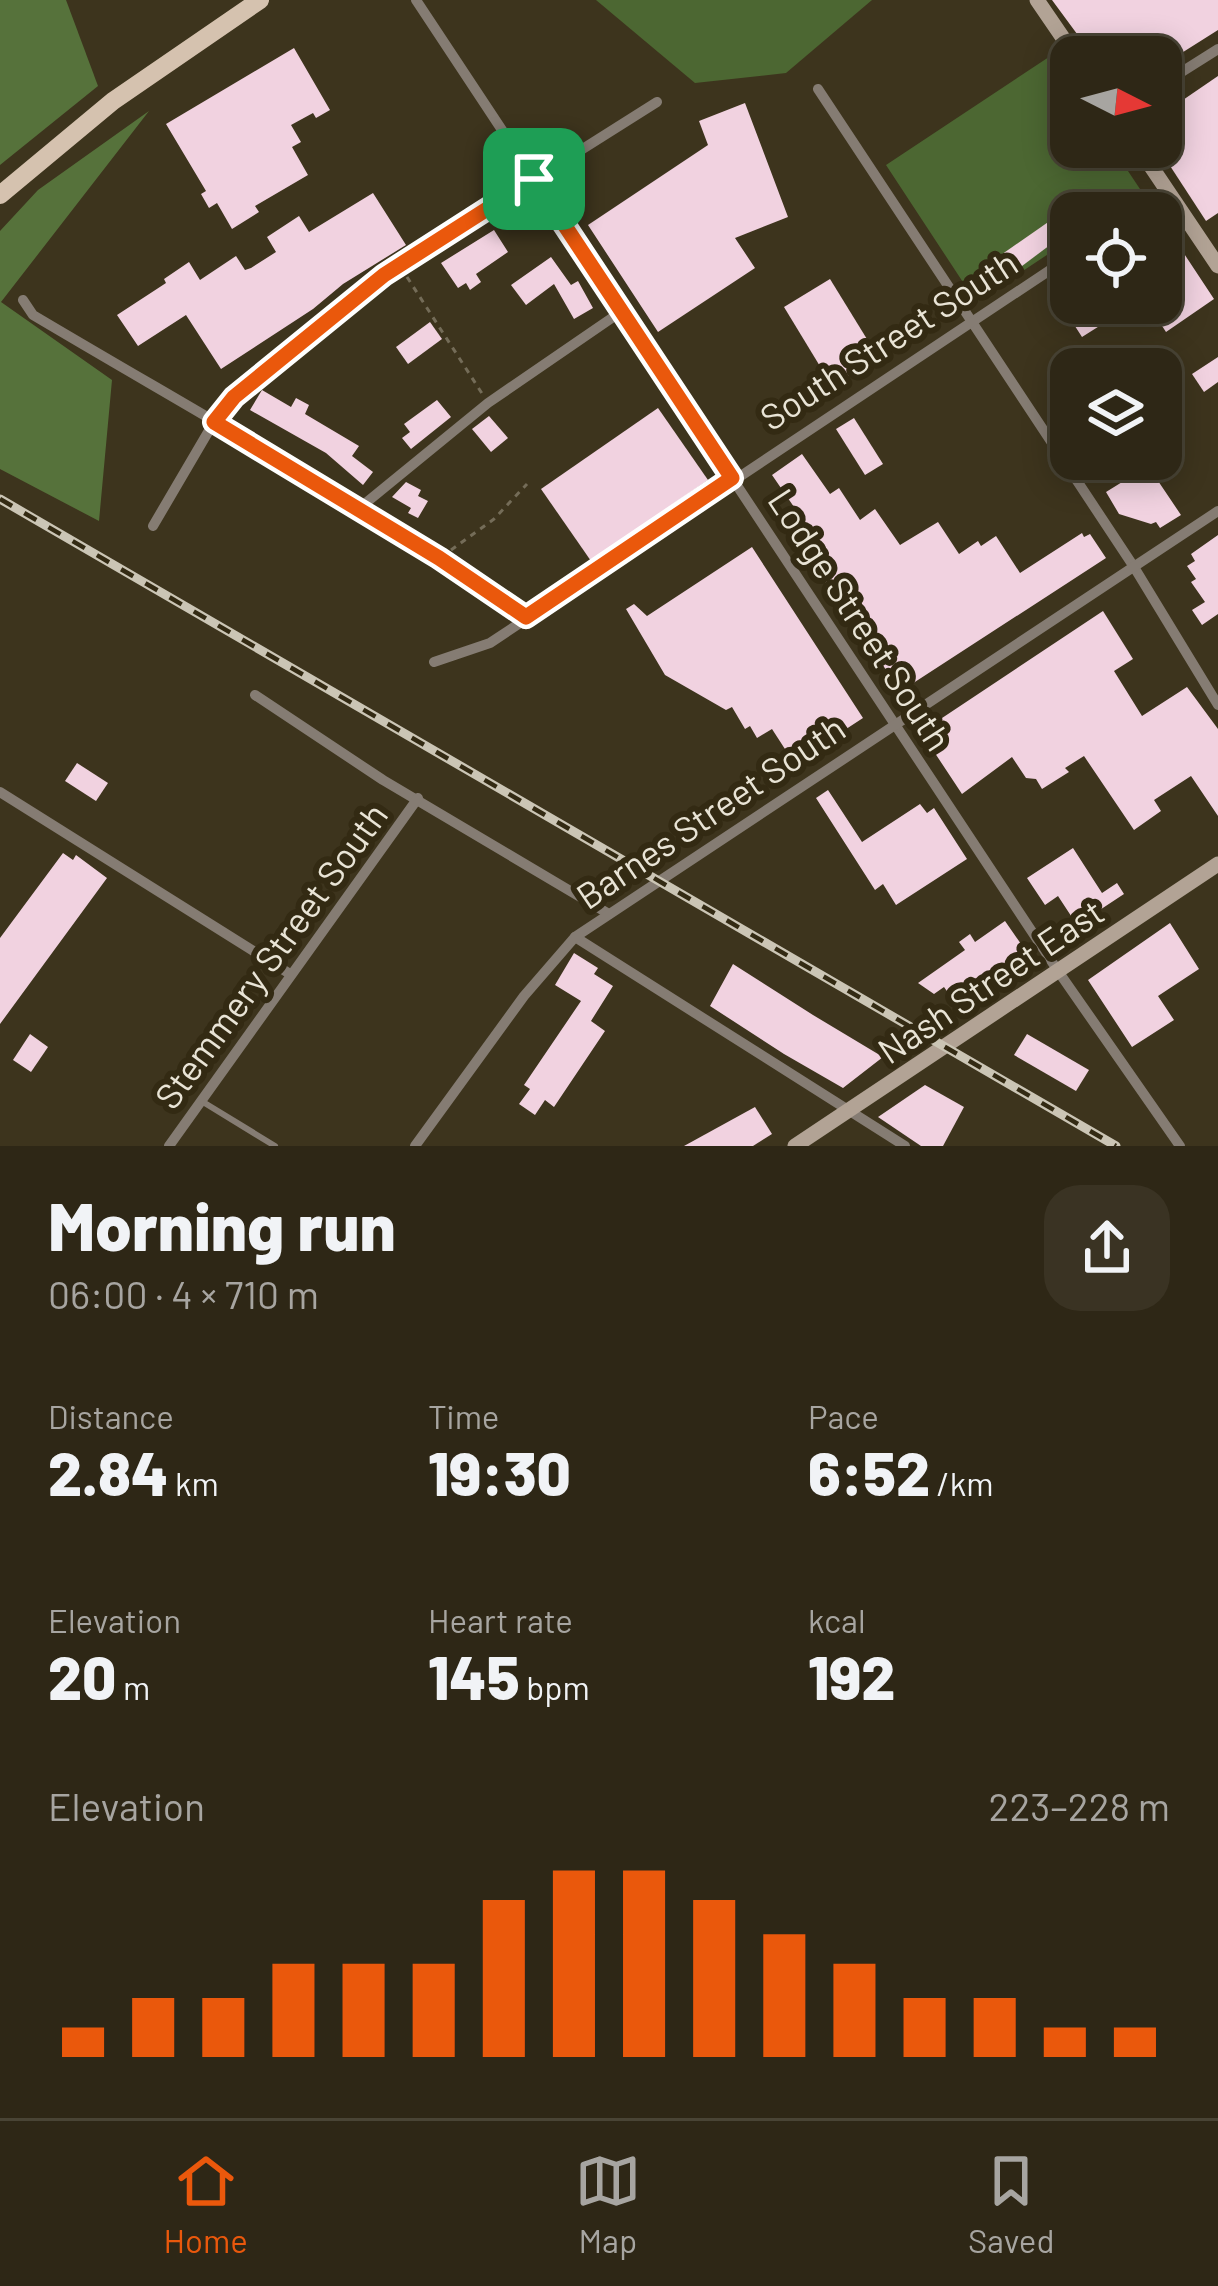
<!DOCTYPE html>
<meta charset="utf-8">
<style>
:root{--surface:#2e2716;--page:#3a3323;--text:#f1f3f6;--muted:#a7a5a1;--line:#494435;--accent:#ea580c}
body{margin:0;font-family:Barlow,sans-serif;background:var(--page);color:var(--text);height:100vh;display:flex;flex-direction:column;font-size:45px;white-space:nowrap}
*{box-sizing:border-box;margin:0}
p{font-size:39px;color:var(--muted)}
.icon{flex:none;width:66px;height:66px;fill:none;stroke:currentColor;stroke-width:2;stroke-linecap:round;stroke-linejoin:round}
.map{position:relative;height:1146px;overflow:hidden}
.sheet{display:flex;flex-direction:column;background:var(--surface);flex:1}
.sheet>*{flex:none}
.needle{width:78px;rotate:96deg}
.tools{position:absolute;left:1050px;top:36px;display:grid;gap:24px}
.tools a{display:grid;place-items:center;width:132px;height:132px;border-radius:24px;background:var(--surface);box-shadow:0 6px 30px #0003,0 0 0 3px var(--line);font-size:60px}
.pin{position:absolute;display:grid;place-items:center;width:102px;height:102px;color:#fff;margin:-51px;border-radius:24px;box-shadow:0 6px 18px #0006}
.round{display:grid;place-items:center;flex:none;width:126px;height:126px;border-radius:36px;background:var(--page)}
.headline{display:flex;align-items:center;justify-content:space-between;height:204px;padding:0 48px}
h1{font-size:66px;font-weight:800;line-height:90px}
.stats{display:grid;grid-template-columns:repeat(3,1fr);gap:18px;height:204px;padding:12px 48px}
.stats div{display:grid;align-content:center}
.stats b{font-size:60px;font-weight:800}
.stats small{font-size:33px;font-weight:400}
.stats p{font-size:33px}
.chart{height:336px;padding:24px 48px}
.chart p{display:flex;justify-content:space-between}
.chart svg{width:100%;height:216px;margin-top:12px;stroke:var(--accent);stroke-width:6}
.menu{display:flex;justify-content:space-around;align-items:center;height:168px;border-top:3px solid var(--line);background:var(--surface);font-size:33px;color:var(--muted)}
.menu a{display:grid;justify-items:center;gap:6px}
.menu .active{color:var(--accent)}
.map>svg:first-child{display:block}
.green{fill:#4c6732}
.forest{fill:#56723b}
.building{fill:#f1d2e0}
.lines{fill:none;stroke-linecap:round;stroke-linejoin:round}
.path{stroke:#746c58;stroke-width:3;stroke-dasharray:6 6;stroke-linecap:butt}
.lane{stroke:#857c73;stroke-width:6}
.street{stroke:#857c73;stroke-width:10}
.secondary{stroke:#b2a395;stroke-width:15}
.primary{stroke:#d5c2af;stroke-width:18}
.rail-casing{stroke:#cbc5b5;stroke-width:9}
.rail{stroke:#332a13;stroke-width:4.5;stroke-dasharray:14;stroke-linecap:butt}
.route-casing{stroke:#fff;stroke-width:24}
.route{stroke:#ea580c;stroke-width:15}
.labels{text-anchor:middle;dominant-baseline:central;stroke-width:12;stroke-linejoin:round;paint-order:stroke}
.street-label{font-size:36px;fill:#e9e4d6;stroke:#332a13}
</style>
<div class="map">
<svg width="1218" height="1146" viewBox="0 0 1218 1146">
<rect width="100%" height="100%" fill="#3d341d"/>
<g class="green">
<path d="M596 0H872L786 73 695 83Z"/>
<path d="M1052 55 1071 84V147H1112L1142 192 1111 213H1071V239L976 302 886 165Z"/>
</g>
<g class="forest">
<path d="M0 0H66L98 86 0 165Z"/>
<path d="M149 111 1 302 112 380 99 521 0 469V231L38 190Z"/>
</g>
<g class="building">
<path d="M1052 0H1218V30L1161 66V57H1094Z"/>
<path d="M294 48 330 110 316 118 313 113 291 125 301 142 292 147 308 175 255 206 259 212 232 229 217 203 209 208 201 194 206 191 166 124Z"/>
<path d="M1218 76V213L1206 221 1161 152V115Z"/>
<path d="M745 103 788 217 735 238 755 268 658 332 588 225 708 145 699 121Z"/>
<path d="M373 193 406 245 343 284 313 309 221 369 186 315 138 346 117 315 166 283 164 279 189 262 200 280 236 256 245 270 251 268 276 252 267 237 299 216 309 232Z"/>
<path d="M1054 218 1066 233 1010 275 998 257Z"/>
<path d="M494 230 508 252 476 274 481 282 470 290 466 283 458 288 441 263Z"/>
<path d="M1179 246 1214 299 1166 332 1147 303H1161V258Z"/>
<path d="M551 257 571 285 578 281 593 308 574 319 554 284 526 305 511 285Z"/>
<path d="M830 279 878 357 832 386 784 307Z"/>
<path d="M1071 280V303H1114L1120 313 1082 337 1053 292Z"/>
<path d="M430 322 442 339 408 364 396 347Z"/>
<path d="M1218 357V382L1204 392 1192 374Z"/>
<path d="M262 390 291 407 296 398 309 405 305 414 359 446 352 456 373 472 363 485 326 453 250 410Z"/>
<path d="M437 400 451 417 411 449 402 438 410 432 404 424Z"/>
<path d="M658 408 708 480 591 561 541 489Z"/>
<path d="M489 416 508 438 491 452 472 429Z"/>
<path d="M854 418 883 464 865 475 836 429Z"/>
<path d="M802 454 830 494 839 488 860 520 875 509 900 545 938 522 959 554 978 541 981 546 996 536 1020 573 1082 533 1084 537 1090 534 1106 558 901 691 810 562 825 552 772 475Z"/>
<path d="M1148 466 1181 515 1160 528 1156 522 1151 524 1119 514 1106 492Z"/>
<path d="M406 482 421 490 418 496 428 501 418 518 408 513 411 508 392 497Z"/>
<path d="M1218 535V614L1202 625 1192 610 1205 602 1191 582 1196 579 1187 566 1195 561 1191 554Z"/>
<path d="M752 547 863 718 794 763 772 729 757 738 750 726 745 729 732 707 726 710 665 675 626 609 634 604 647 616Z"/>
<path d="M1103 611 1133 659 1114 671 1142 716 1187 687 1218 729V816L1191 776 1154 800 1161 811 1134 830 1084 756 1065 768 1069 772 1042 789 1036 779 1026 778 1012 757 962 794 921 732Z"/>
<path d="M77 763 108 783 96 801 65 781Z"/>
<path d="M828 790 862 842 920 804 927 813 934 808 967 859 896 905 883 884 875 890 816 798Z"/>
<path d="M1073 848 1102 893 1117 883 1124 894 1077 925 1058 896 1045 905 1027 878Z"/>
<path d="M63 853 73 860 76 855 107 878 0 1024V938Z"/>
<path d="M1005 921 1030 957 958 1007 944 987 934 994 918 983 965 950 959 942 970 934 975 942Z"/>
<path d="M1170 923 1199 969 1158 996 1174 1020 1132 1047 1088 980Z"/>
<path d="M574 953 598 968 594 974 613 986 591 1021 605 1031 554 1107 545 1100 535 1115 519 1104 530 1089 524 1085 581 1001 555 985Z"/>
<path d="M733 964 813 1015 883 1057 843 1088 784 1054 710 1006Z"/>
<path d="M30 1034 48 1047 31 1072 13 1060Z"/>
<path d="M1027 1034 1089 1070 1076 1091 1014 1055Z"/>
<path d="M925 1085 964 1107 943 1146H921L878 1117Z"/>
<path d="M755 1107 772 1134 753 1146H684Z"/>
</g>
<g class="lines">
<g class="path">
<path d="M407 277 483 395"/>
<path d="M451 550 494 519 527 484"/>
</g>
<path class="lane" d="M203 1102 275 1146"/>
<g class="street">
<path d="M416 0 1058 971 1180 1146"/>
<path d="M1161 85 1218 49"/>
<path d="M818 89 1134 567 1218 705"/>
<path d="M1138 213 1169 193"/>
<path d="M23 300 33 315C198 413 368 506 526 617"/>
<path d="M357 510 488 403 622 311"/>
<path d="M153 526 221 410 324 321 399 265 657 102"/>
<path d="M434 662 490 643 1071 256"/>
<path d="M255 695 383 780 609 914"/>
<path d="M0 792 290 974"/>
<path d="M575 937 905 1146"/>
<path d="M169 1146 418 798"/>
<path d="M415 1146 524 996 575 937 1218 511"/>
</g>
<g class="secondary">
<path d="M1037 0 1076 57"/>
<path d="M1138 147 1218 266"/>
<path d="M795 1146 1218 864"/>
</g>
<path class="primary" d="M0 195 113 101 260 0"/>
<defs>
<path id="rail" d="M0 499 1116 1146"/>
</defs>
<use href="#rail" class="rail-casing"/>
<use href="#rail" class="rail"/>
</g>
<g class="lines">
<defs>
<path id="route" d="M534 179 732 478 526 617 439 558 214 422 234 397 384 275Z"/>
</defs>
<use href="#route" class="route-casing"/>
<use href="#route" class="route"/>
</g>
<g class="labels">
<g class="street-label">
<text transform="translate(888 339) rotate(-33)">South Street South</text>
<text transform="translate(861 619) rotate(57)">Lodge Street South</text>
<text transform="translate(710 811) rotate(-34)">Barnes Street South</text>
<text transform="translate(270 955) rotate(-54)">Stemmery Street South</text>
<text transform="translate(990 980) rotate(-34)">Nash Street East</text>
</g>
</g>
</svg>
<div class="tools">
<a><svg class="needle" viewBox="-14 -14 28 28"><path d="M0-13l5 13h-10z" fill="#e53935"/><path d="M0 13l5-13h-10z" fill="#a7a5a1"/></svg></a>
<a><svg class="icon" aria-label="locate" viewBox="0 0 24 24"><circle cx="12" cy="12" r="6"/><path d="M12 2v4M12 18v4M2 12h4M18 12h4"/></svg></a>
<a><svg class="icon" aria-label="layers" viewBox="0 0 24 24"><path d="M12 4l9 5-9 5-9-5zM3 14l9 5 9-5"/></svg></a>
</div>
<div class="pin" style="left:534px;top:179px;background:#1e9e55"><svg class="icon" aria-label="arrive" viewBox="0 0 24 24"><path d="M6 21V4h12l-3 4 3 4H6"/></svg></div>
</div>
<section class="sheet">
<div class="headline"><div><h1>Morning run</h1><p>06:00 · 4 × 710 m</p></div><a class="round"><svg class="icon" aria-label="share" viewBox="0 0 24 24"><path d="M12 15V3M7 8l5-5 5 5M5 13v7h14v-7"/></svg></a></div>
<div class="stats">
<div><p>Distance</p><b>2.84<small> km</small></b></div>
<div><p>Time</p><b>19:30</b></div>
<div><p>Pace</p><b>6:52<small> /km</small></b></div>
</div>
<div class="stats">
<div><p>Elevation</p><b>20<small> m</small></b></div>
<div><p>Heart rate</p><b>145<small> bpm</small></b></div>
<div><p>kcal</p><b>192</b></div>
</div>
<div class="chart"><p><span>Elevation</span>223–228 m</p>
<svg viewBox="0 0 160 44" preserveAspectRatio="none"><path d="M5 44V38M15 44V32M25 44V32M35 44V25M45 44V25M55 44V25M65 44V12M75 44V6M85 44V6M95 44V12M105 44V19M115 44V25M125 44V32M135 44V32M145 44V38M155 44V38"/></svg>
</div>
</section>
<nav class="menu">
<a class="active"><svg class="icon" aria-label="home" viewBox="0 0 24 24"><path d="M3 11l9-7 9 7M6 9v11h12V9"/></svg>Home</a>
<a><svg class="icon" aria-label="map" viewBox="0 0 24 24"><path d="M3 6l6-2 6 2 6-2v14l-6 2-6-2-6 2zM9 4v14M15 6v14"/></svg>Map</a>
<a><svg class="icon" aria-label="saved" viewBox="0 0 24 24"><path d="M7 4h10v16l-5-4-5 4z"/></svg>Saved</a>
</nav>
